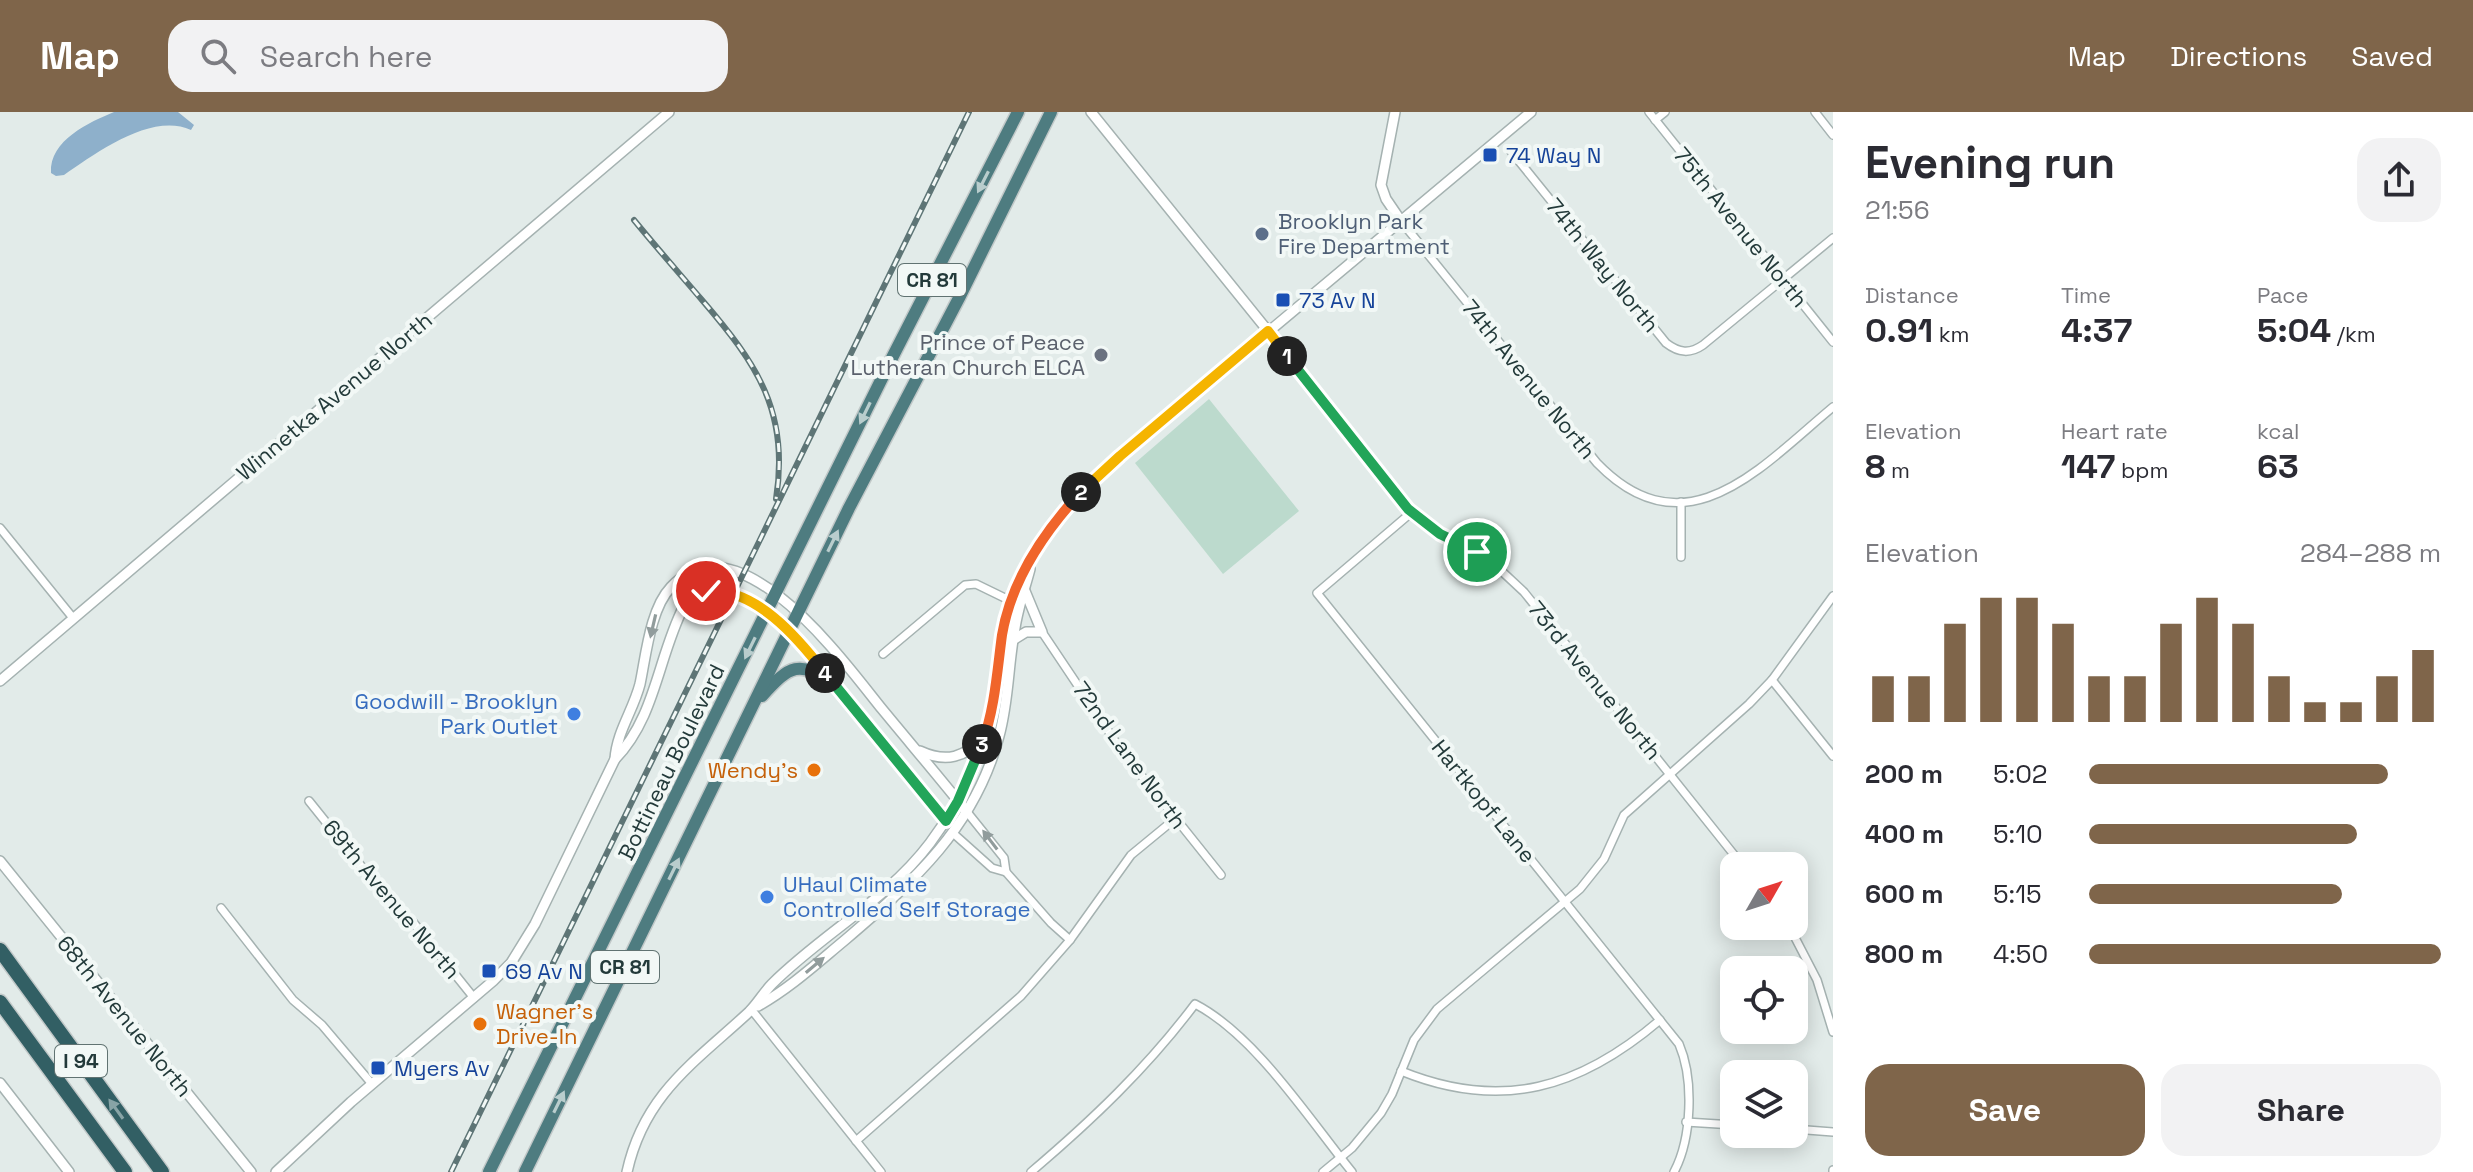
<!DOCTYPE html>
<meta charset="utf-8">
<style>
:root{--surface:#fff;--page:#f2f2f3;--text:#2b2b33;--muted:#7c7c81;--accent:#7f654a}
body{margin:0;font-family:"Space Grotesk",sans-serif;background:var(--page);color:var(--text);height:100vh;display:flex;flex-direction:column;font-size:30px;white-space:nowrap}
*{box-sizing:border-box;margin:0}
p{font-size:26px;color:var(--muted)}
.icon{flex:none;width:44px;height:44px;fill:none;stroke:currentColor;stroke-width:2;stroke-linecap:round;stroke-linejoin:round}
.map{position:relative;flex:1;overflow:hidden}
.panel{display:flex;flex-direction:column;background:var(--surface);width:640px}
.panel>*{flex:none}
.needle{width:52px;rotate:51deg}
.fabs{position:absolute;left:1720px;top:740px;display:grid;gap:16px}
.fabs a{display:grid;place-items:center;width:88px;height:88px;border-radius:16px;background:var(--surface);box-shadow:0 4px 20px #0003;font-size:40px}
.pin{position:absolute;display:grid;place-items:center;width:68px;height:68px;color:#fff;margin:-34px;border:4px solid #fff;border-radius:50%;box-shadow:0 2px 8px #0007}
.km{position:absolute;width:40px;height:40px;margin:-20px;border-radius:50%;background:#222;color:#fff;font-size:22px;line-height:40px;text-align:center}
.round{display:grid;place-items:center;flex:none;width:84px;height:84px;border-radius:24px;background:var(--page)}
.head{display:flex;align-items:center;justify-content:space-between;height:136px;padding:0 32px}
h1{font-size:44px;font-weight:800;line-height:60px}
.metrics{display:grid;grid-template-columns:repeat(3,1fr);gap:12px;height:136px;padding:8px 32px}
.metrics div{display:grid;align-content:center}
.metrics b{font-size:34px;font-weight:800}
.metrics small{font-size:22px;font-weight:400}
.metrics p{font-size:22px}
.chart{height:224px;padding:16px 32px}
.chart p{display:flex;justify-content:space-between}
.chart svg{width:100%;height:144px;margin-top:8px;stroke:var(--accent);stroke-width:6}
.cta{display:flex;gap:16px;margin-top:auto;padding:16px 32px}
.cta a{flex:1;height:92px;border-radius:24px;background:var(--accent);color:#fff;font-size:32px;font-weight:800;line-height:92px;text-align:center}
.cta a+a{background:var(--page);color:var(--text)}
ul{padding:0 32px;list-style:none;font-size:26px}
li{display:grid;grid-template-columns:128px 96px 1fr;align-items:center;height:60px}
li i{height:20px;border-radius:10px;background:var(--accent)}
header{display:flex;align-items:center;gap:48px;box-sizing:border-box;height:112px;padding:0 40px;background:var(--accent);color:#fff}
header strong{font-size:38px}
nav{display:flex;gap:44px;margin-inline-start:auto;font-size:28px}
.search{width:560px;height:72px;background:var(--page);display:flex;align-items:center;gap:20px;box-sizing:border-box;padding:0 28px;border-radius:24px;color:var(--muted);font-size:30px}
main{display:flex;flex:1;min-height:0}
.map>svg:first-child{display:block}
.green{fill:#bcdacd}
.water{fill:#8eb0cb}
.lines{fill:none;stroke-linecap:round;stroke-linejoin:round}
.minor-casing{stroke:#a5b2b1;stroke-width:10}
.tertiary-casing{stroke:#a5b2b1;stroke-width:12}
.trunk-casing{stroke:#c1c8c8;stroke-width:15}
.motorway-casing{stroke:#c1c8c8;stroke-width:17}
.minor{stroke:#fff;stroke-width:7}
.tertiary{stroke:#fff;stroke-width:9}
.trunk{stroke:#4e7c80;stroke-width:12}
.motorway{stroke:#325f64;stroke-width:14}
.rail-casing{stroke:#5e7576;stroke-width:6}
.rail{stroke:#f2f8f6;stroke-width:3;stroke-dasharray:9;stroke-linecap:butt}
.oneway{fill:#b9cdcd}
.oneway2{fill:#919c9c}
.oneway3{fill:#88a4a6}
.split-1-casing{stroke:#fff;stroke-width:16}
.split-2-casing{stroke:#fff;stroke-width:16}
.split-3-casing{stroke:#fff;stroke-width:16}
.split-4-casing{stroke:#fff;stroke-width:16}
.split-5-casing{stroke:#fff;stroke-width:16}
.split-1{stroke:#22a559;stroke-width:10}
.split-2{stroke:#f5b400;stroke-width:10}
.split-3{stroke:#f0652b;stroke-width:10}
.split-4{stroke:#22a559;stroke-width:10}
.split-5{stroke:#f5b400;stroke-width:10}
.transit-dot{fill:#1a4fb4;stroke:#f2f8f6;stroke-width:3}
.service-dot{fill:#5c6f8a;stroke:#f2f8f6;stroke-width:3}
.worship-dot{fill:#6b7280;stroke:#f2f8f6;stroke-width:3}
.shop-dot{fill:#3f7fe0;stroke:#f2f8f6;stroke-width:3}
.food-dot{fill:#e8710a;stroke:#f2f8f6;stroke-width:3}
.labels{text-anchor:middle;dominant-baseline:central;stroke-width:8;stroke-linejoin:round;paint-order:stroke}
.shield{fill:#f2f8f6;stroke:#617372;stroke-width:2}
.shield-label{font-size:20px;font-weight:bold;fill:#233a3a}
.transit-label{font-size:22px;fill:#164399;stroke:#f2f8f6;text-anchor:start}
.service-label{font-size:22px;fill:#4e5e75;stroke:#f2f8f6;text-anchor:start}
.street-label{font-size:22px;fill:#233a3a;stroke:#f2f8f6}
.worship-label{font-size:22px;fill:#5b616d;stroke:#f2f8f6;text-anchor:end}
.shop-label{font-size:22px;fill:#366cbe;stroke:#f2f8f6;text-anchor:end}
.food-label{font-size:22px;fill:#c56008;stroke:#f2f8f6;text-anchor:end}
</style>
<header>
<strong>Map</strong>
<div class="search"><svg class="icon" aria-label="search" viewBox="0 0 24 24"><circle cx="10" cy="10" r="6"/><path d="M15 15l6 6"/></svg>Search here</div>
<nav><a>Map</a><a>Directions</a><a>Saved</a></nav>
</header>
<main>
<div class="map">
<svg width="1833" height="1060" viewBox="0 0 1833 1060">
<rect width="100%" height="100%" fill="#e2ebe9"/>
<path class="green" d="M1209 287 1299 399 1223 462 1135 351Z"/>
<path class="water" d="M114 0H178L194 13 191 18C152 0 97 40 64 63L56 64 51 61C49 28 90 10 114 0Z"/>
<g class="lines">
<defs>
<g id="minor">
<path d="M1649 0 1833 230"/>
<path d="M1815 0 1833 23"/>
<path d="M1655 8 1665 0"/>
<path d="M1510 38 1666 231C1679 241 1690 242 1703 233L1833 126"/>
<path d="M1401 109 1597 351C1686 443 1762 354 1833 295"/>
<path d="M1268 219 1408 397 1440 422 1494 452 1524 480 1743 754"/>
<path d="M1681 390V445"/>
<path d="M1412 400 1317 481 1679 932C1694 967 1692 1026 1674 1060"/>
<path d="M0 416 73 506"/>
<path d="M1042 520 1121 638 1221 763"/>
<path d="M883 542 965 473 976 472 1011 489"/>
<path d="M1772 568 1833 644"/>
<path d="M309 689 386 785 413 810 474 886"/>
<path d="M967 700 1004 746 1006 760 1051 811 1070 828"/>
<path d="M954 722 992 756 1006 760"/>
<path d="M221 796 293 888 322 913 372 972"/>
<path d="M1789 814 1817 868 1833 920"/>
<path d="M751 897 881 1060"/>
<path d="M1401 959C1502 1000 1580 976 1660 908"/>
<path d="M1686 1010 1734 1013"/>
<path d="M1794 1017 1833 1020"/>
<path d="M856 1029 1021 884 1070 828 1131 743 1176 706"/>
<path d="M1031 1060C1091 1009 1147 956 1195 892 1255 923 1309 1007 1352 1060"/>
<path d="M1323 1060 1352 1036 1381 1001 1392 982 1414 928 1437 897 1580 777 1604 747 1624 703 1749 592 1772 568 1833 484"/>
<path d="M1833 1060V1058"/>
</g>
<g id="tertiary">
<path d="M1091 0 1268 219"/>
<path d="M1395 0 1381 73 1386 87 1401 109"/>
<path d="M1013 528 1026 520H1042L1025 479"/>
<path d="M0 569 669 0"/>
<path d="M920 639C946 651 965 646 984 624"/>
<path d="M615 647C656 605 658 544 684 494L693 484 706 479 721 478 742 485 790 518 947 711"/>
<path d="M0 749 251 1060"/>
<path d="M758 894C790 876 816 852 845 828 914 769 975 715 999 624 1009 588 1008 552 1015 516 1018 496 1025 476 1030 457"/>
<path d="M0 971 69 1060"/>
<path d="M276 1060 351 990 493 869 511 851 535 812 615 647C617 619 633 599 640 572 646 544 650 497 671 475 739 403 844 550 882 597 910 631 939 665 967 700"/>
<path d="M627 1060C644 982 695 950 749 900 758 891 764 880 772 872 822 822 887 788 930 731 960 691 983 644 994 595 1001 559 1000 522 1011 487 1016 471 1025 459 1033 444 1057 405 1085 375 1120 344L1531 0"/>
</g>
<g id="trunk">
<path d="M762 584C790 553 799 547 834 573"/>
<path d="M489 1060 893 244 1018 0"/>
<path d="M525 1060 849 396 959 186 1051 0"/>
</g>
<g id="motorway">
<path d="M0 838 162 1060"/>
<path d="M0 890 125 1060"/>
</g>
</defs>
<use href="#minor" class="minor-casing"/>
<use href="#tertiary" class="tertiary-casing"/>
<use href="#trunk" class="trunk-casing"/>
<use href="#motorway" class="motorway-casing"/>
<use href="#minor" class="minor"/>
<use href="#tertiary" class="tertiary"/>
<use href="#trunk" class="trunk"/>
<use href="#motorway" class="motorway"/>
<defs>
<g id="rail">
<path d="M634 108C656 135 679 161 702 188 756 251 790 299 776 387"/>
<path d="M451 1060 969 0"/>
</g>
</defs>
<use href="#rail" class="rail-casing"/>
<use href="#rail" class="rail"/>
</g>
<defs><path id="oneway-solid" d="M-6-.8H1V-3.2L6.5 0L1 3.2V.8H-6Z" transform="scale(2)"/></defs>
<g class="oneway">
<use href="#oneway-solid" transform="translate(983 70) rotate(117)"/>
<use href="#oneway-solid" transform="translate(865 301) rotate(116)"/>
<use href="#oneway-solid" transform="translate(833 429) rotate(-64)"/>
<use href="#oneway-solid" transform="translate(750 536) rotate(116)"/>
<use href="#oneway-solid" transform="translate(674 757) rotate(-64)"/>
<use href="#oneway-solid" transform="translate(559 990) rotate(-64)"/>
</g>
<g class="oneway2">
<use href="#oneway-solid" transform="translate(653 514) rotate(103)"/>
<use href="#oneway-solid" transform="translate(990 728) rotate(-127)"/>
<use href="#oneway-solid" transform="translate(815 853) rotate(-40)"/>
</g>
<use class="oneway3" href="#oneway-solid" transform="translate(116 997) rotate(-126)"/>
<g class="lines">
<defs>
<path id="split-1" d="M1287 244 1408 397 1440 422 1477 440"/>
<path id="split-2" d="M1081 380 1120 344 1268 219 1287 244"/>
<path id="split-3" d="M982 632C995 596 997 560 1002 523 1011 469 1044 420 1081 380"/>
<path id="split-4" d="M825 561 946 709 958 689 982 632"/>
<path id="split-5" d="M706 479C755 475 798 526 825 561"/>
</defs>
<use href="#split-1" class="split-1-casing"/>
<use href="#split-2" class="split-2-casing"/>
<use href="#split-3" class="split-3-casing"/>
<use href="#split-4" class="split-4-casing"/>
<use href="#split-5" class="split-5-casing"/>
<use href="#split-1" class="split-1"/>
<use href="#split-2" class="split-2"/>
<use href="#split-3" class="split-3"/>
<use href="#split-4" class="split-4"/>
<use href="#split-5" class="split-5"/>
</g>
<g class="transit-dot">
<rect x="1482" y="35" width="16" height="16" rx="4"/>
<rect x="1275" y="180" width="16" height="16" rx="4"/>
<rect x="481" y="851" width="16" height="16" rx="4"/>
<rect x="370" y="948" width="16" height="16" rx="4"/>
</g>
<circle class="service-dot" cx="1262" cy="122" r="8"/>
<circle class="worship-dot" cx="1101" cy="243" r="8"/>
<g class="shop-dot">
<circle cx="574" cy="602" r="8"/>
<circle cx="767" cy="785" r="8"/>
</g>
<g class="food-dot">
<circle cx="814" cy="658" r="8"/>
<circle cx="480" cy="912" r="8"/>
</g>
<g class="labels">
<g class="shield">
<rect x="898" y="152" width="68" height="32" rx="6"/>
<rect x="591" y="839" width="68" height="32" rx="6"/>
<rect x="55" y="933" width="52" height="32" rx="6"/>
</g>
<g class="shield-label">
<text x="932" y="168">CR 81</text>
<text x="625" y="855">CR 81</text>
<text x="81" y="949">I 94</text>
</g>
<g class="transit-label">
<text x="1506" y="43">74 Way N</text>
<text x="1299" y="188">73 Av N</text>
<text x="505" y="859">69 Av N</text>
<text x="394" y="956">Myers Av</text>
</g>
<g class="service-label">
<text x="1278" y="109">Brooklyn Park<tspan x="1278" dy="25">Fire Department</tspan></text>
</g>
<g class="street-label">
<text transform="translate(1741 115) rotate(51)">75th Avenue North</text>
<text transform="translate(1603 153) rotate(51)">74th Way North</text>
<text transform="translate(1529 267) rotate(51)">74th Avenue North</text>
<text transform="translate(334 284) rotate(-40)">Winnetka Avenue North</text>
<text transform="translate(1595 568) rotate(51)">73rd Avenue North</text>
<text transform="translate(1130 643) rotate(54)">72nd Lane North</text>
<text transform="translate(671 650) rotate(-64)">Bottineau Boulevard</text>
<text transform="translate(1484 689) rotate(51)">Hartkopf Lane</text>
<text transform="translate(392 787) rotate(50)">69th Avenue North</text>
<text transform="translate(125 904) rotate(51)">68th Avenue North</text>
</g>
<g class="worship-label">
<text x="1085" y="230">Prince of Peace<tspan x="1085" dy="25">Lutheran Church ELCA</tspan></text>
</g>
<g class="shop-label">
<text x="558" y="589">Goodwill - Brooklyn<tspan x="558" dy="25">Park Outlet</tspan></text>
<text x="783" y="772" text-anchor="start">UHaul Climate<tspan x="783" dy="25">Controlled Self Storage</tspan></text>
</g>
<g class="food-label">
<text x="798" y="658">Wendy's</text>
<text x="496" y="899" text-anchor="start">Wagner's<tspan x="496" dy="25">Drive-In</tspan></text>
</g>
</g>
</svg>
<div class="fabs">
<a><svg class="needle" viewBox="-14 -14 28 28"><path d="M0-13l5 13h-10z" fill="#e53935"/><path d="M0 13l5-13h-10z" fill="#7c7c81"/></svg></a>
<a><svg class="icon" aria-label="locate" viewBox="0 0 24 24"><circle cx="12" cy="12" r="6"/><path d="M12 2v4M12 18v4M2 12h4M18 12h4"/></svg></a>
<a><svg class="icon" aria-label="layers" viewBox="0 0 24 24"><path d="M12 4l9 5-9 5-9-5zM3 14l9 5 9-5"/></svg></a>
</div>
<div class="pin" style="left:1477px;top:440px;background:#1e9e55"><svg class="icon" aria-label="arrive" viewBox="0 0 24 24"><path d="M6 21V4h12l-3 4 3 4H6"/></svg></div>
<div class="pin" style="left:706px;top:479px;background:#d93025"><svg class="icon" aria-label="check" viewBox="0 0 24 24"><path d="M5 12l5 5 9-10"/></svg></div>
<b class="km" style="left:1287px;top:244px">1</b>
<b class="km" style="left:1081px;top:380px">2</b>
<b class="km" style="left:982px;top:632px">3</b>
<b class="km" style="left:825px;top:561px">4</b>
</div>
<section class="panel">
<div class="head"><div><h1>Evening run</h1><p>21:56</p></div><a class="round"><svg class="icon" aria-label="share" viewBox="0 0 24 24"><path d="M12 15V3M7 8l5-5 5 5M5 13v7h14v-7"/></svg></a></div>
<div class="metrics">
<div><p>Distance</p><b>0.91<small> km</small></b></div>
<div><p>Time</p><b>4:37</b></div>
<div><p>Pace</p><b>5:04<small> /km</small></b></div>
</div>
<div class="metrics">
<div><p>Elevation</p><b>8<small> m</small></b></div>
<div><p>Heart rate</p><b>147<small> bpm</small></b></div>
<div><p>kcal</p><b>63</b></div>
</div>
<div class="chart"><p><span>Elevation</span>284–288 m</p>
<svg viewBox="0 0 160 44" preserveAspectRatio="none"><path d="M5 44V30M15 44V30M25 44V14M35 44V6M45 44V6M55 44V14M65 44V30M75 44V30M85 44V14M95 44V6M105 44V14M115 44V30M125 44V38M135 44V38M145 44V30M155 44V22"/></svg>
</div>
<ul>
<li><b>200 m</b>5:02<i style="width:85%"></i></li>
<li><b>400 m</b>5:10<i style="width:76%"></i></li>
<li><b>600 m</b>5:15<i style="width:72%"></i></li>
<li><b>800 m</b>4:50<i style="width:100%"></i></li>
</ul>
<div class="cta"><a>Save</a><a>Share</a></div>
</section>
</main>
